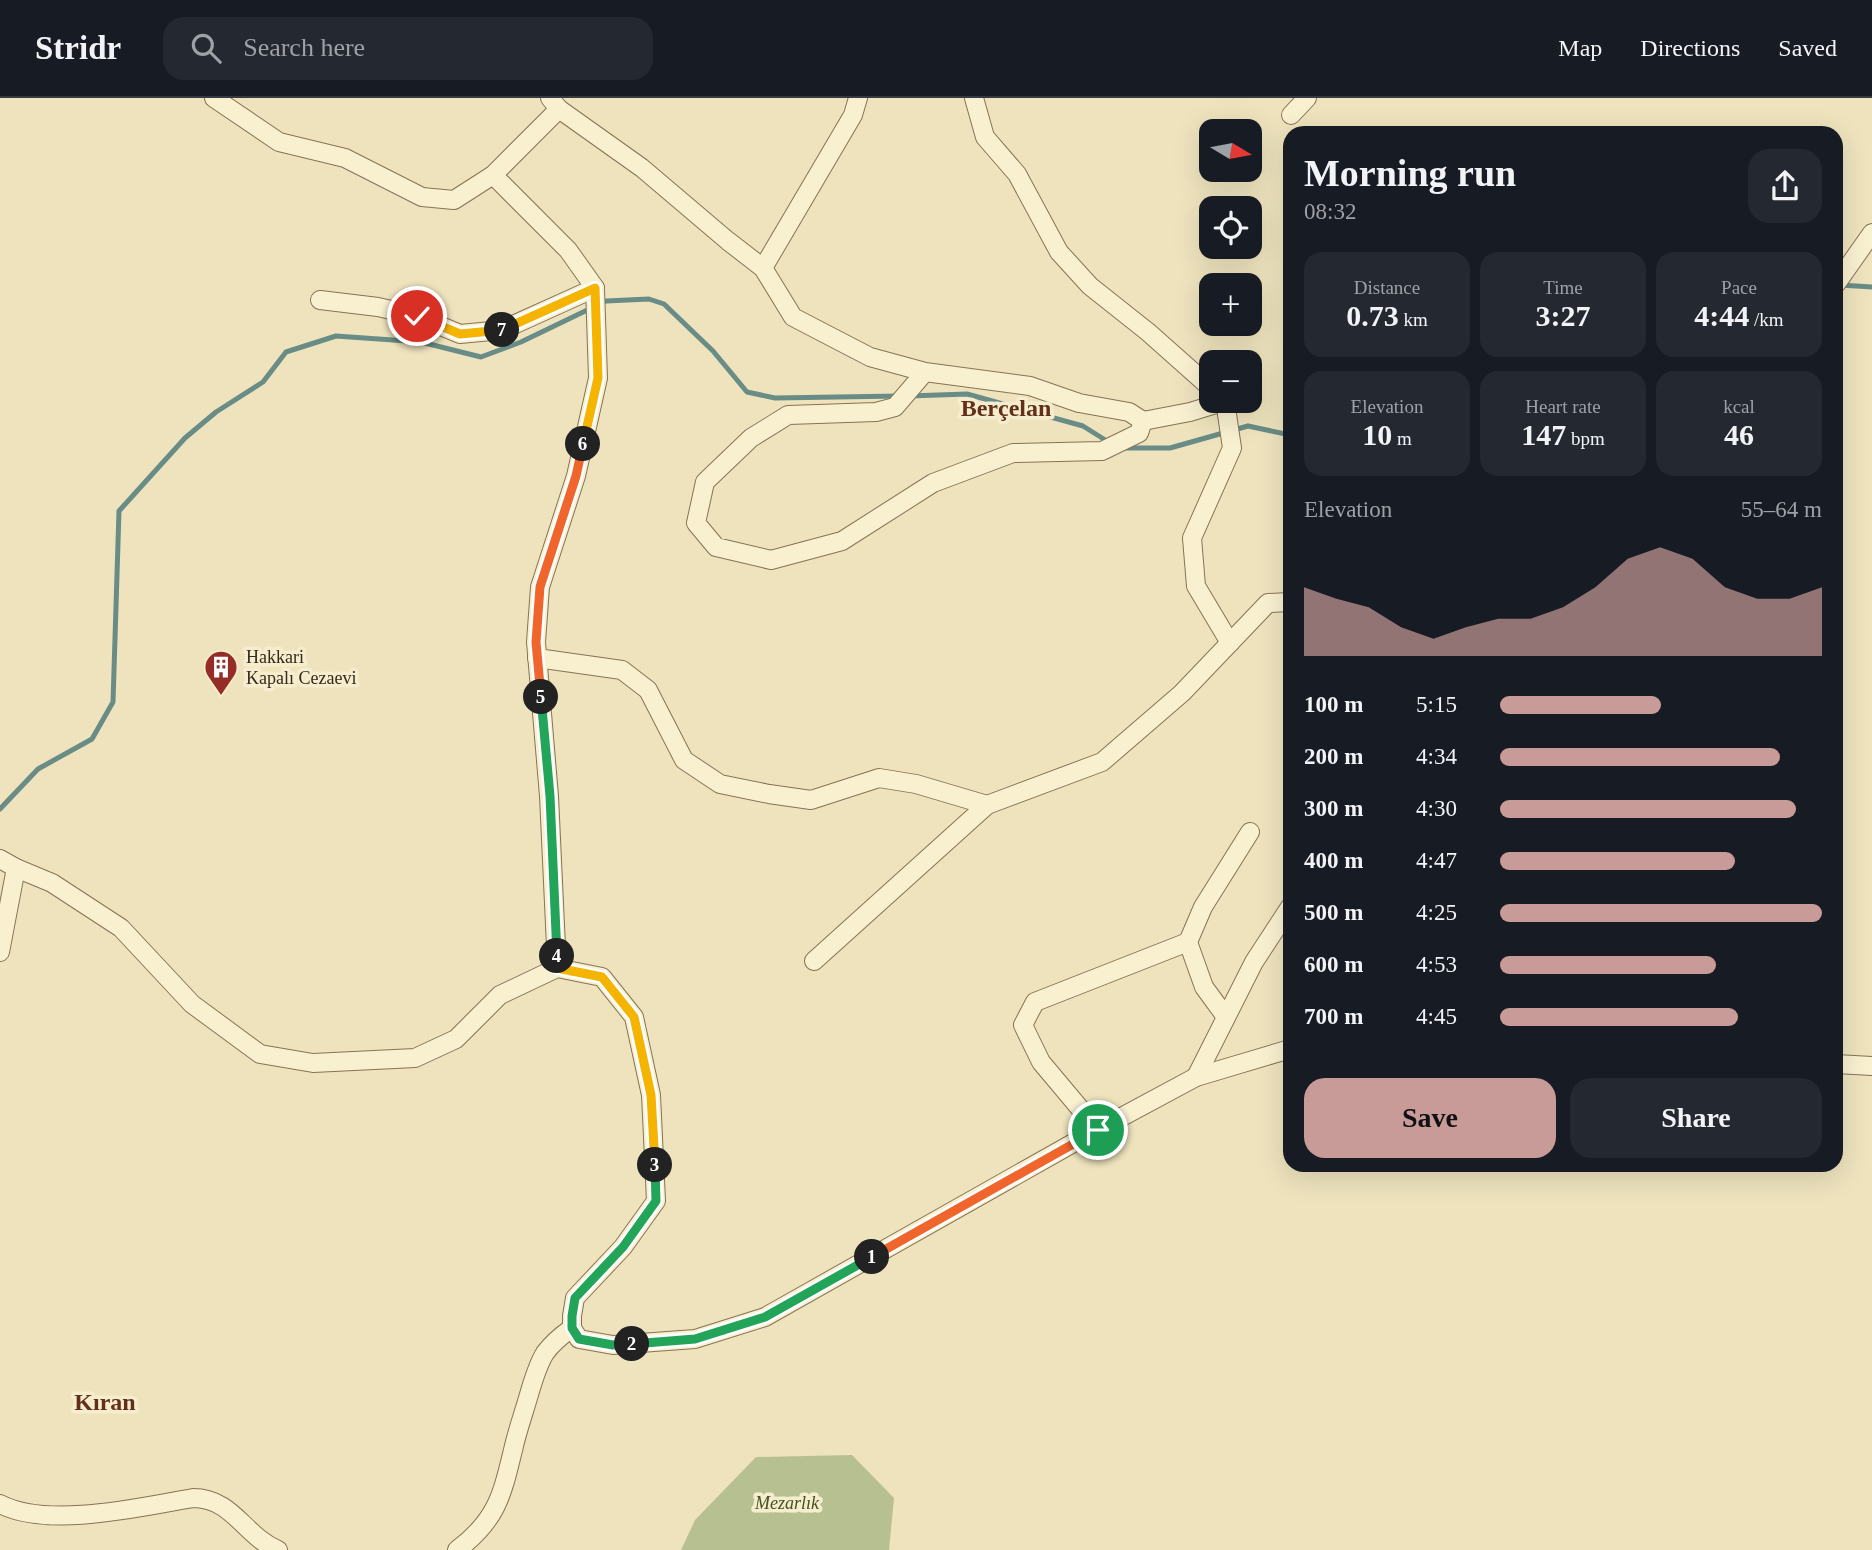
<!DOCTYPE html>
<meta charset="utf-8">
<style>
:root{--surface:#171b24;--page:#242831;--text:#f1f3f6;--muted:#9ea1a6;--line:#363941;--accent:#c89a98}
body{margin:0;font-family:Georgia,serif;background:var(--page);color:var(--text);height:100vh;display:flex;flex-direction:column;font-size:26px;white-space:nowrap}
*{box-sizing:border-box;margin:0}
p{font-size:23px;color:var(--muted)}
.icon{flex:none;width:38px;height:38px;fill:none;stroke:currentColor;stroke-width:2;stroke-linecap:round;stroke-linejoin:round}
.map{position:relative;flex:1;overflow:hidden}
.drawer{position:absolute;left:1283px;top:28px;width:560px;height:1046px;display:flex;flex-direction:column;background:var(--surface);border-radius:21px;box-shadow:0 7px 28px #0002}
.drawer>*{flex:none}
.needle{width:46px;rotate:100deg}
.buttons{position:absolute;left:1199px;top:21px;display:grid;gap:14px}
.buttons a{display:grid;place-items:center;width:63px;height:63px;border-radius:14px;background:var(--surface);box-shadow:0 7px 28px #0002;font-size:35px}
.pin{position:absolute;display:grid;place-items:center;width:60px;height:60px;color:#fff;margin:-30px;border:4px solid #fff;border-radius:50%;box-shadow:0 2px 7px #0007}
.km{position:absolute;width:35px;height:35px;margin:-18px;border-radius:50%;background:#222;color:#fff;font-size:19px;line-height:35px;text-align:center}
.round{display:grid;place-items:center;flex:none;width:74px;height:74px;border-radius:21px;background:var(--page)}
.overview{display:flex;align-items:center;justify-content:space-between;height:119px;padding:0 21px}
h1{font-size:38px;font-weight:700;line-height:52px}
.metrics{display:grid;grid-template-columns:repeat(3,1fr);gap:10px;height:119px;padding:7px 21px}
.metrics div{display:grid;align-content:center;border-radius:18px;background:var(--page);text-align:center}
.metrics b{font-size:30px;font-weight:700}
.metrics small{font-size:19px;font-weight:400}
.metrics p{font-size:19px}
.chart{height:196px;padding:14px 21px}
.chart p{display:flex;justify-content:space-between}
.chart svg{width:100%;height:126px;margin-top:7px;fill:var(--accent);opacity:.7}
.action{display:flex;gap:14px;margin-top:auto;padding:14px 21px}
.action a{flex:1;height:80px;border-radius:21px;background:var(--accent);color:#111;font-size:28px;font-weight:700;line-height:80px;text-align:center}
.action a+a{background:var(--page);color:var(--text)}
ul{padding:0 21px;list-style:none;font-size:23px}
li{display:grid;grid-template-columns:112px 84px 1fr;align-items:center;height:52px}
li i{height:18px;border-radius:9px;background:var(--accent)}
header{display:flex;align-items:center;gap:42px;box-sizing:border-box;height:98px;padding:0 35px;background:var(--surface);border-bottom:2px solid var(--line)}
header strong{font-size:33px}
nav{display:flex;gap:38px;margin-inline-start:auto;font-size:24px}
.search{width:490px;height:63px;background:var(--page);display:flex;align-items:center;gap:18px;box-sizing:border-box;padding:0 24px;border-radius:21px;color:var(--muted);font-size:26px}
.map>svg:first-child{display:block}
.cemetery{fill:#b7c091}
.lines{fill:none;stroke-linecap:round;stroke-linejoin:round}
.stream{stroke:#698d86;stroke-width:5}
.minor-casing{stroke:#867356;stroke-width:20}
.minor{stroke:#f9f0d0;stroke-width:18}
.split-1-casing{stroke:#fff;stroke-width:14}
.split-2-casing{stroke:#fff;stroke-width:14}
.split-3-casing{stroke:#fff;stroke-width:14}
.split-4-casing{stroke:#fff;stroke-width:14}
.split-5-casing{stroke:#fff;stroke-width:14}
.split-6-casing{stroke:#fff;stroke-width:14}
.split-7-casing{stroke:#fff;stroke-width:14}
.split-8-casing{stroke:#fff;stroke-width:14}
.split-1{stroke:#f0652b;stroke-width:9}
.split-2{stroke:#22a559;stroke-width:9}
.split-3{stroke:#22a559;stroke-width:9}
.split-4{stroke:#f5b400;stroke-width:9}
.split-5{stroke:#22a559;stroke-width:9}
.split-6{stroke:#f0652b;stroke-width:9}
.split-7{stroke:#f5b400;stroke-width:9}
.split-8{stroke:#f5b400;stroke-width:9}
.labels{text-anchor:middle;dominant-baseline:central;stroke-width:7;stroke-linejoin:round;paint-order:stroke}
.poi-label{font-size:18px;fill:#352a1b;stroke:#f5edcd;text-anchor:start}
.park-label{font-size:18px;font-style:italic;fill:#425221;stroke:#f5edcd}
.district-label{font-size:24px;font-weight:bold;fill:#622f1a;stroke:#f5edcd}
</style>
<header>
<strong>Stridr</strong>
<div class="search"><svg class="icon" aria-label="search" viewBox="0 0 24 24"><circle cx="10" cy="10" r="6"/><path d="M15 15l6 6"/></svg>Search here</div>
<nav><a>Map</a><a>Directions</a><a>Saved</a></nav>
</header>
<div class="map">
<svg width="1872" height="1452" viewBox="0 0 1872 1452">
<rect width="100%" height="100%" fill="#eee3bd"/>
<path class="cemetery" d="M852 1357 894 1400 889 1452H681L695 1422 756 1359Z"/>
<g class="lines">
<g class="stream">
<path d="M1840 187 1872 189"/>
<path d="M909 298 967 296 1083 328 1110 345"/>
<path d="M1122 350H1170L1248 328 1290 337"/>
<path d="M0 711 38 671 92 641 113 604 119 413 185 340 216 314 263 284 286 254 336 238 421 244 481 259 521 244 606 203 649 201 664 206 713 253 747 294 775 300 899 298"/>
</g>
<defs>
<g id="minor">
<path d="M214 0 279 44 345 60 422 99 454 102 493 77 559 11"/>
<path d="M550 0 559 11 642 70 728 143 763 170 793 219 870 259 925 274 1030 288 1079 305 1129 314 1143 323 1139 335 1102 353 1013 355 933 385 842 443 771 462 716 449 696 425 705 384 751 340 788 317 876 314 895 309 925 274"/>
<path d="M974 0 985 39 1017 76 1059 154 1090 188 1148 234 1211 290"/>
<path d="M1291 17 1307 0"/>
<path d="M493 77 568 152 595 190 598 280 576 378 540 489 536 544 549 698 557 870"/>
<path d="M763 170 853 17 858 0"/>
<path d="M1836 186 1872 135"/>
<path d="M320 202 378 209 417 218 460 236 502 232 595 190"/>
<path d="M1225 303 1232 350 1192 440 1196 488 1230 545"/>
<path d="M1143 323 1190 314 1226 303"/>
<path d="M537 560 622 572 648 592 684 662 720 686 769 696 811 702 879 680 916 686 987 707"/>
<path d="M0 761 16 770 52 785 121 830 192 906 260 956 313 965 415 960 456 941 500 897 557 870 602 879 634 919 651 997 656 1103 623 1149 575 1200 572 1218V1230L579 1241 613 1247 695 1241 765 1219 1075 1044 1196 979 1290 951"/>
<path d="M0 854 16 770"/>
<path d="M814 863 987 707 1102 664 1182 595 1268 505 1290 504"/>
<path d="M1226 919 1204 889 1188 844 1203 809 1250 734"/>
<path d="M1836 966 1872 968"/>
<path d="M1196 979 1254 864 1290 809"/>
<path d="M1098 1032 1041 964 1023 927 1035 904 1188 844"/>
<path d="M0 1406C48 1431 141 1409 193 1400 233 1400 244 1438 278 1452"/>
<path d="M457 1452C497 1422 502 1397 513 1352 517 1334 523 1317 528 1300 532 1286 537 1268 545 1255 553 1244 562 1237 572 1230"/>
</g>
</defs>
<use href="#minor" class="minor-casing"/>
<use href="#minor" class="minor"/>
</g>
<g class="lines">
<defs>
<path id="split-1" d="M872 1159 1098 1032"/>
<path id="split-2" d="M632 1246 695 1241 765 1219 872 1159"/>
<path id="split-3" d="M632 1246 613 1247 579 1241 572 1230V1218L575 1200 623 1149 656 1103 655 1067"/>
<path id="split-4" d="M557 858V870L602 879 634 919 651 997 655 1067"/>
<path id="split-5" d="M541 599 550 698 557 858"/>
<path id="split-6" d="M541 599 536 544 540 489 576 378 583 346"/>
<path id="split-7" d="M502 232 595 190 598 280 583 346"/>
<path id="split-8" d="M417 218 460 236 502 232"/>
</defs>
<use href="#split-1" class="split-1-casing"/>
<use href="#split-2" class="split-2-casing"/>
<use href="#split-3" class="split-3-casing"/>
<use href="#split-4" class="split-4-casing"/>
<use href="#split-5" class="split-5-casing"/>
<use href="#split-6" class="split-6-casing"/>
<use href="#split-7" class="split-7-casing"/>
<use href="#split-8" class="split-8-casing"/>
<use href="#split-1" class="split-1"/>
<use href="#split-2" class="split-2"/>
<use href="#split-3" class="split-3"/>
<use href="#split-4" class="split-4"/>
<use href="#split-5" class="split-5"/>
<use href="#split-6" class="split-6"/>
<use href="#split-7" class="split-7"/>
<use href="#split-8" class="split-8"/>
</g>
<defs>
<symbol id="building-pin" viewBox="-11 -11 22 30"><path d="M0 17L-7.5 6A9.5 9.5 0 1 1 7.5 6Z" fill="#952d26" stroke="#f5edcd"/><path d="M-4-6H4V6H1V3H-1V6H-4ZM-2.5-4.3h1.7v1.8h-1.7ZM.8-4.3h1.7v1.8H.8ZM-2.5-1h1.7V.8h-1.7ZM.8-1h1.7V.8H.8Z" fill="#fff"/></symbol>
</defs>
<g fill-rule="evenodd">
<use href="#building-pin" x="202" y="550" width="38" height="52"/>
</g>
<g class="labels">
<g class="poi-label">
<text x="246" y="559">Hakkari<tspan x="246" dy="21">Kapalı Cezaevi</tspan></text>
</g>
<g class="park-label">
<text x="787" y="1405">Mezarlık</text>
</g>
<g class="district-label">
<text x="1006" y="310">Berçelan</text>
<text x="105" y="1304">Kıran</text>
</g>
</g>
</svg>
<div class="buttons">
<a><svg class="needle" viewBox="-14 -14 28 28"><path d="M0-13l5 13h-10z" fill="#e53935"/><path d="M0 13l5-13h-10z" fill="#9ea1a6"/></svg></a>
<a><svg class="icon" aria-label="locate" viewBox="0 0 24 24"><circle cx="12" cy="12" r="6"/><path d="M12 2v4M12 18v4M2 12h4M18 12h4"/></svg></a>
<a>+</a>
<a>−</a>
</div>
<div class="pin" style="left:1098px;top:1032px;background:#1e9e55"><svg class="icon" aria-label="arrive" viewBox="0 0 24 24"><path d="M6 21V4h12l-3 4 3 4H6"/></svg></div>
<div class="pin" style="left:417px;top:218px;background:#d93025"><svg class="icon" aria-label="check" viewBox="0 0 24 24"><path d="M5 12l5 5 9-10"/></svg></div>
<b class="km" style="left:872px;top:1159px">1</b>
<b class="km" style="left:632px;top:1246px">2</b>
<b class="km" style="left:655px;top:1067px">3</b>
<b class="km" style="left:557px;top:858px">4</b>
<b class="km" style="left:541px;top:599px">5</b>
<b class="km" style="left:583px;top:346px">6</b>
<b class="km" style="left:502px;top:232px">7</b>
<section class="drawer">
<div class="overview"><div><h1>Morning run</h1><p>08:32</p></div><a class="round"><svg class="icon" aria-label="share" viewBox="0 0 24 24"><path d="M12 15V3M7 8l5-5 5 5M5 13v7h14v-7"/></svg></a></div>
<div class="metrics">
<div><p>Distance</p><b>0.73<small> km</small></b></div>
<div><p>Time</p><b>3:27</b></div>
<div><p>Pace</p><b>4:44<small> /km</small></b></div>
</div>
<div class="metrics">
<div><p>Elevation</p><b>10<small> m</small></b></div>
<div><p>Heart rate</p><b>147<small> bpm</small></b></div>
<div><p>kcal</p><b>46</b></div>
</div>
<div class="chart"><p><span>Elevation</span>55–64 m</p>
<svg viewBox="0 0 160 44" preserveAspectRatio="none"><path d="M0 44V20L10 24L20 27L30 34L40 38L50 34L60 31L70 31L80 27L90 20L100 10L110 6L120 10L130 20L140 24L150 24L160 20V44z"/></svg>
</div>
<ul>
<li><b>100 m</b>5:15<i style="width:50%"></i></li>
<li><b>200 m</b>4:34<i style="width:87%"></i></li>
<li><b>300 m</b>4:30<i style="width:92%"></i></li>
<li><b>400 m</b>4:47<i style="width:73%"></i></li>
<li><b>500 m</b>4:25<i style="width:100%"></i></li>
<li><b>600 m</b>4:53<i style="width:67%"></i></li>
<li><b>700 m</b>4:45<i style="width:74%"></i></li>
</ul>
<div class="action"><a>Save</a><a>Share</a></div>
</section>
</div>
